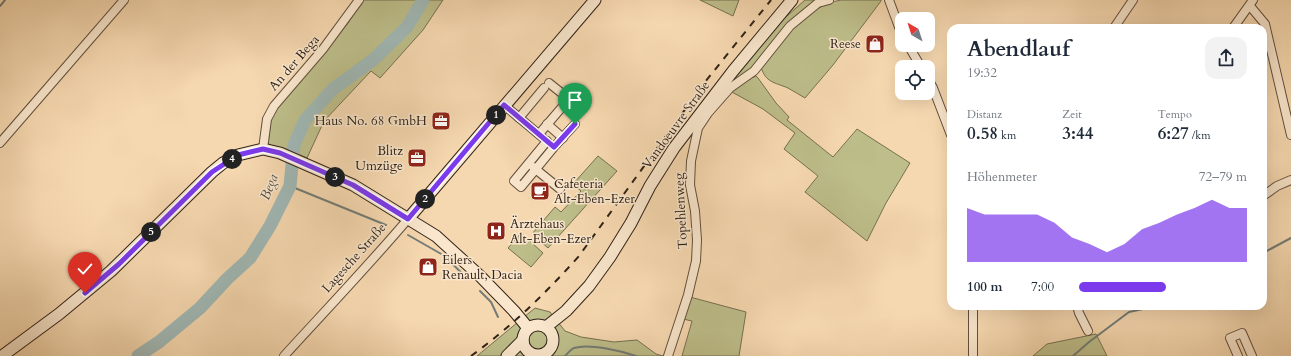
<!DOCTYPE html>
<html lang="de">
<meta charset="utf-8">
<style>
:root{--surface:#fff;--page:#f2f2f3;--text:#1f2937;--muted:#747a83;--accent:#7c3aed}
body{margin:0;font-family:Cardo,serif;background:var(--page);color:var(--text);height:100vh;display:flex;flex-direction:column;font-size:15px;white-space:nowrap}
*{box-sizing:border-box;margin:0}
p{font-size:13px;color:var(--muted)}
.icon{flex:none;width:22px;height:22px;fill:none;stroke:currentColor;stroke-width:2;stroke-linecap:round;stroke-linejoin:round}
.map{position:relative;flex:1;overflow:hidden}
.side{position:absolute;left:947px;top:24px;width:320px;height:286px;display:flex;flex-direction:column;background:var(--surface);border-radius:12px;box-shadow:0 4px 16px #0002}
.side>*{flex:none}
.needle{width:26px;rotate:321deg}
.fabs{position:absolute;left:895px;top:12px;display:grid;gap:8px}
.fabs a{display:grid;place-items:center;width:40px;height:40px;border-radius:8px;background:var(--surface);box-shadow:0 4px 16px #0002;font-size:20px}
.pin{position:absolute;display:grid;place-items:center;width:34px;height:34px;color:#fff;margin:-41px -17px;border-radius:50% 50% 50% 0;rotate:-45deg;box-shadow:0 0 4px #0007}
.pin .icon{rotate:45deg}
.km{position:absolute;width:20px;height:20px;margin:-10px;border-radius:50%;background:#222;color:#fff;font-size:11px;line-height:20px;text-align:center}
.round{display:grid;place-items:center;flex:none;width:42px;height:42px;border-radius:12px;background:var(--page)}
.head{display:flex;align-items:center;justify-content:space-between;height:68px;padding:0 20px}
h1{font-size:22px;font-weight:700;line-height:30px}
.figures{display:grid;grid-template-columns:repeat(3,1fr);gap:6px;height:68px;padding:4px 20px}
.figures div{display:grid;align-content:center}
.figures b{font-size:17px;font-weight:700}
.figures small{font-size:11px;font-weight:400}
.figures p{font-size:11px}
.chart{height:112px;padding:8px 20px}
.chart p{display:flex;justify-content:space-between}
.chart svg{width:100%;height:72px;margin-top:4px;fill:var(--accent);opacity:.7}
ul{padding:0 20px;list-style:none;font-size:13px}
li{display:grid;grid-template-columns:64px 48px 1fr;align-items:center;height:30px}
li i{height:10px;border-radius:5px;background:var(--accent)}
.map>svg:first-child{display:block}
.green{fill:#bdbe8a;stroke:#767051}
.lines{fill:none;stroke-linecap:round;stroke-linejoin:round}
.stream{stroke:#737c76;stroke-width:2}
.river{stroke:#a0b8b5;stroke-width:13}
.street-casing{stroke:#62503e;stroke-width:10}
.secondary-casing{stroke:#302218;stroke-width:13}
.street{stroke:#f9e6cc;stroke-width:8}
.secondary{stroke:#f9e6cc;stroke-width:11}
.rail{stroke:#302218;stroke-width:2;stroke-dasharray:7 7;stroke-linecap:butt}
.route-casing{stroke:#fff;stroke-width:8}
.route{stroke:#7c3aed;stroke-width:5}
.labels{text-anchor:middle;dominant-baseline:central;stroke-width:3;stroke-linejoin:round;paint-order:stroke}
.poi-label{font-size:13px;fill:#302218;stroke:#f9e6cc;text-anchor:end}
.street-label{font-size:13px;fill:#302218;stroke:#f9e6cc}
.water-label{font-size:14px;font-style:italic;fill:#524f47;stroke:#f9e6cc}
</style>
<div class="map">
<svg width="1291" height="356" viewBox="0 0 1291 356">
<rect width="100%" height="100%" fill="#f6d8b0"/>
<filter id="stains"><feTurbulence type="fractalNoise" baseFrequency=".005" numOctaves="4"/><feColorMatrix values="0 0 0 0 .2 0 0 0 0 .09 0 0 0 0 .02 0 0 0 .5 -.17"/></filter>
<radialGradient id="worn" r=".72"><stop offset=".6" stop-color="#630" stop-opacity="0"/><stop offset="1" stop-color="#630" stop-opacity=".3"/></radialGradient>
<g class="green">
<path d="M362 0H443L423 30 380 78 371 71 324 121 307 158 286 149 268 146 271 118 278 107 348 23Z"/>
<path d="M700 0H739L733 16Z"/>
<path d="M805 0H815L748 72 728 86 778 24Z"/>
<path d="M841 0H881V1L833 65 805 98C799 95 794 91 788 88 774 82 766 83 761 67 783 40 805 6 841 0Z"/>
<path d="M756 76 758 78 776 103 789 117 787 120 833 157 857 129 910 163 886 203 867 241 805 192 818 176 784 149 795 133 763 109 730 91C739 87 748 79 756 76Z"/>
<path d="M598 156 617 171 548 248 532 234 555 207 561 212 581 191 573 184Z"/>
<path d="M521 233 543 253 531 267 508 248Z"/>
<path d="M690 297 746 312 739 356H682L692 321 683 319Z"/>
<path d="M535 308 550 312 565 331 581 337 614 342 637 340 656 354 663 356H477Z"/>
<path d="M1096 334 1107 356H1033L1047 344Z"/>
</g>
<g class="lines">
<g class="stream">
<path d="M0 6 5 0"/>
<path d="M290 186 386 225"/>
<path d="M408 235 443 255 468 279"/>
<path d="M1263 253 1291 238"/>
<path d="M480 291 491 302 498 317"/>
<path d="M565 356C568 353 571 349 574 348 589 343 621 351 636 356"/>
<path d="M1073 356 1089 342 1129 312 1157 306"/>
</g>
<path class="river" d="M138 356 159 342 200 308 227 279 250 258 270 226 290 186 294 145 305 120 333 89 373 60 407 27 423 0"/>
<defs>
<g id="street">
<path d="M889 0 902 35"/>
<path d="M1250 6 1265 24 1291 135"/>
<path d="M1114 28 1133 0"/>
<path d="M1233 28 1253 0"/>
<path d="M908 45 921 67"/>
<path d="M928 79 933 88 951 135"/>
<path d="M504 105 542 137"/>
<path d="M519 118 544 88"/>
<path d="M547 124 563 138"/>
<path d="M539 134 569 99 549 83"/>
<path d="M547 141 514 181 521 187 554 147 575 124"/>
<path d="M0 143 124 0"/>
<path d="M263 149 267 119 274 106 323 49 359 0"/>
<path d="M533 167 560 189"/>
<path d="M1263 196 1277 186 1291 180"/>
<path d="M973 306V356"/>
<path d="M1077 306 1079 313 1088 331"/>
<path d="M284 356C326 310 368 266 408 219"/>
<path d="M668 356 688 295 696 261 697 240 695 211 690 185 691 161 698 128 708 113 730 88 754 71 790 26 818 3 829 0"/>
<path d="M1238 356 1230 338 1242 333 1252 356"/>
</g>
<g id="secondary">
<path d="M408 219 595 0"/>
<circle cx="538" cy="340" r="15"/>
<path d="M546 327 566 311 589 286 610 257 631 223 650 186 674 148 733 71 792 0"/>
<path d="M2 356 59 314 111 271 212 172 223 163 238 155 263 149 280 153 353 185 436 236 480 276 514 311 528 328"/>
<path d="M507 356 523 340"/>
</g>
</defs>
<use href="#street" class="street-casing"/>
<use href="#secondary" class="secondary-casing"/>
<use href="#street" class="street"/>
<use href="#secondary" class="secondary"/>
<path class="rail" d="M471 356C511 327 546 293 579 256L705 82 771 0"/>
</g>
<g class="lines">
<defs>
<path id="route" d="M85 293 119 264 212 172 238 155 263 149 280 153 353 185 408 219 504 105 554 147 575 124"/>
</defs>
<use href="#route" class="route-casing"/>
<use href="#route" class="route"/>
</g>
<defs>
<symbol id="shop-square" viewBox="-11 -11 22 22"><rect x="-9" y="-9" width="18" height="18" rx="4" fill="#8f2418" stroke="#f9e6cc"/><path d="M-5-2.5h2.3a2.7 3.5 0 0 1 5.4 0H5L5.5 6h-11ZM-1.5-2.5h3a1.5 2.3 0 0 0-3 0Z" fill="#fff"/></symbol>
<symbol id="office-square" viewBox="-11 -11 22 22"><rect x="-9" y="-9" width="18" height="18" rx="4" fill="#8f2418" stroke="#f9e6cc"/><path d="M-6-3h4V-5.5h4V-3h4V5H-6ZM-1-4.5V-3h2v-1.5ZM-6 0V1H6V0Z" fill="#fff"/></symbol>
<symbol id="cafe-square" viewBox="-11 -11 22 22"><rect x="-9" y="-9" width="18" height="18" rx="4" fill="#8f2418" stroke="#f9e6cc"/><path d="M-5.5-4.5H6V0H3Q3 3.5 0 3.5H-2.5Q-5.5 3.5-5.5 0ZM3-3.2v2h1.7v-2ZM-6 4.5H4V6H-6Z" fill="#fff"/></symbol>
<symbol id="hospital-square" viewBox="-11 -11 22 22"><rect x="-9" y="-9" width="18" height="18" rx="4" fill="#8f2418" stroke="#f9e6cc"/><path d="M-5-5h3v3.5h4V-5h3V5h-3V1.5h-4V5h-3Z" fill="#fff"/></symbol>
</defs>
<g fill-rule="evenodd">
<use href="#shop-square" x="864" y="33" width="22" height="22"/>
<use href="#office-square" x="430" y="110" width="22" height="22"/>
<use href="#office-square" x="406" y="147" width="22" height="22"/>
<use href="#cafe-square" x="529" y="180" width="22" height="22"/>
<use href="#hospital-square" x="485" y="220" width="22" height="22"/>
<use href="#shop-square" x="417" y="256" width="22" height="22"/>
</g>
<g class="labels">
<g class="poi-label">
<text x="861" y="44">Reese</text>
<text x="427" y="121">Haus No. 68 GmbH</text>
<text x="403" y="151">Blitz<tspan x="403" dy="15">Umzüge</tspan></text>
<text x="554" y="184" text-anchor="start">Cafeteria<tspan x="554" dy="15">Alt-Eben-Ezer</tspan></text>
<text x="510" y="224" text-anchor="start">Ärztehaus<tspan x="510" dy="15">Alt-Eben-Ezer</tspan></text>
<text x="442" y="260" text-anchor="start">Eilers<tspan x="442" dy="15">Renault, Dacia</tspan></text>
</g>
<g class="street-label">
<text transform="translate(294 63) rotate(-49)">An der Bega</text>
<text transform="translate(676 125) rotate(-54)">Vandoeuvre Straße</text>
<text transform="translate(681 211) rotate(-93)">Topehlenweg</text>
<text transform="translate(354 258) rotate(-48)">Lagesche Straße</text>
</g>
<g class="water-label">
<text transform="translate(269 187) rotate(-69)">Bega</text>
</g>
</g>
<rect width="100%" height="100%" filter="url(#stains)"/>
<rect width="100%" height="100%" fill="url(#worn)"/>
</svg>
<div class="fabs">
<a><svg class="needle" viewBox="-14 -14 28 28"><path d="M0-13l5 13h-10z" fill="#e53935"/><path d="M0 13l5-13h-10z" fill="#747a83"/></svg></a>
<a><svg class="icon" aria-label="locate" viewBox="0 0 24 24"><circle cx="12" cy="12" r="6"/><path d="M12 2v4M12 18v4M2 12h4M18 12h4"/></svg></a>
</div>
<div class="pin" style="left:575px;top:124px;background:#1e9e55"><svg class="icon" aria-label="arrive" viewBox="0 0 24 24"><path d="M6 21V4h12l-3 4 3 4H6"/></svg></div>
<div class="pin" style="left:85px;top:293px;background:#d93025"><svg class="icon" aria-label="check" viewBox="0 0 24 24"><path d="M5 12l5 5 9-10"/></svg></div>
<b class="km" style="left:496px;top:115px">1</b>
<b class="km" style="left:425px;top:199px">2</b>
<b class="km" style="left:335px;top:177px">3</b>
<b class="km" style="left:232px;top:159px">4</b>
<b class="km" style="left:151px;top:232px">5</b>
<section class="side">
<div class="head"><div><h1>Abendlauf</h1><p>19:32</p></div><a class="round"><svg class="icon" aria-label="share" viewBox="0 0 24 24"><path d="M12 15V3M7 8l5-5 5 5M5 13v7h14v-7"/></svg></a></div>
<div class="figures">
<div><p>Distanz</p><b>0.58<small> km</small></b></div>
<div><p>Zeit</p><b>3:44</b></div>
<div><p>Tempo</p><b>6:27<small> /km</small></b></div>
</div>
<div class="chart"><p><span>Höhenmeter</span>72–79 m</p>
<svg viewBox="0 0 160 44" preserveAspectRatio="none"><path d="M0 44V11L10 15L20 15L30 15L40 15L50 20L60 29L70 33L80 38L90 33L100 24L110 20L120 15L130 11L140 6L150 11L160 11V44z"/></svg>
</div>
<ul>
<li><b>100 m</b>7:00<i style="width:52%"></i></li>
</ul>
</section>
</div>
